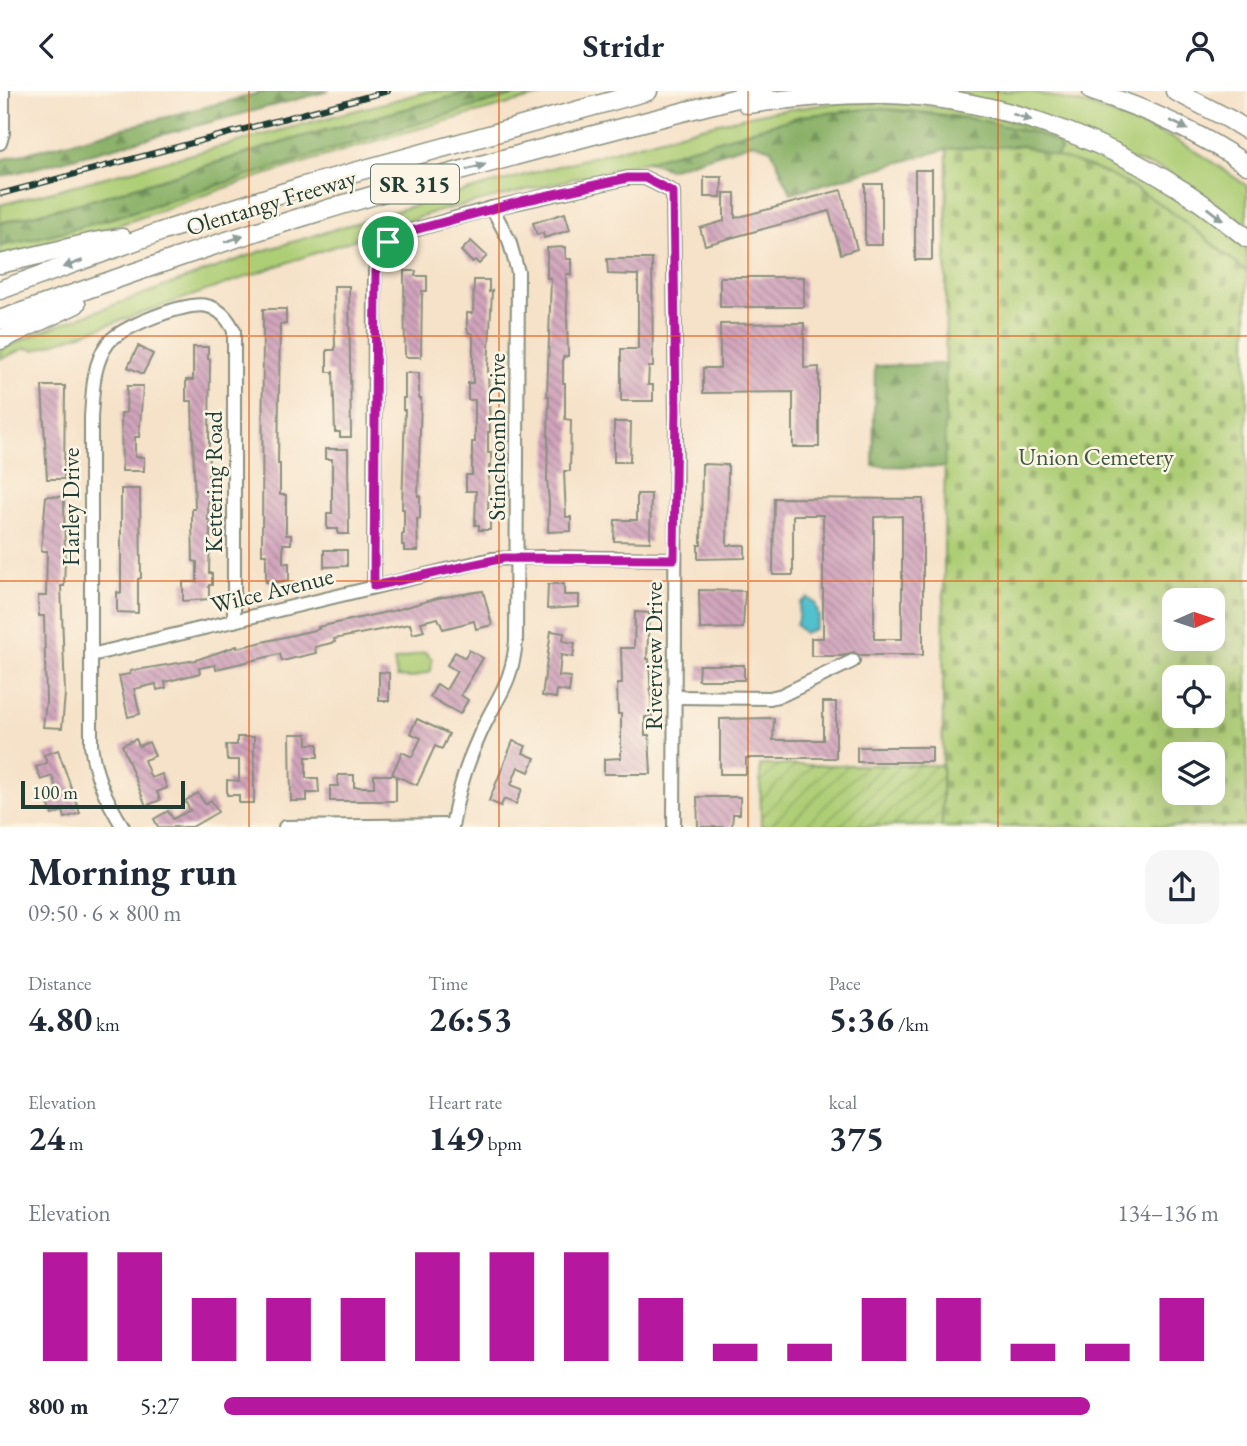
<!DOCTYPE html>
<meta charset="utf-8">
<style>
:root{--surface:#fff;--page:#f6f6f7;--text:#1f2937;--muted:#747a83;--accent:#b5179e}
body{margin:0;font-family:"EB Garamond",serif;background:var(--page);color:var(--text);height:100vh;display:flex;flex-direction:column;font-size:26px;white-space:nowrap}
*{box-sizing:border-box;margin:0}
p{font-size:23px;color:var(--muted)}
.icon{flex:none;width:38px;height:38px;fill:none;stroke:currentColor;stroke-width:2;stroke-linecap:round;stroke-linejoin:round}
.map{position:relative;height:736px;overflow:hidden}
.details{display:flex;flex-direction:column;background:var(--surface);flex:1}
.details>*{flex:none}
.needle{width:46px;rotate:87deg}
.fabs{position:absolute;left:1162px;top:497px;display:grid;gap:14px}
.fabs a{display:grid;place-items:center;width:63px;height:63px;border-radius:14px;background:var(--surface);box-shadow:0 7px 28px #0002;font-size:35px}
.scale{position:absolute;left:21px;bottom:18px;width:164px;box-sizing:border-box;padding-left:7px;border:4px solid #1f3d34;border-top:0;font-size:19px;line-height:24px;white-space:nowrap;color:#1f3d34;-webkit-text-stroke:5px #fcf5e5;paint-order:stroke}
.pin{position:absolute;display:grid;place-items:center;width:60px;height:60px;color:#fff;margin:-30px;border:4px solid #fff;border-radius:50%;box-shadow:0 2px 7px #0007}
.round{display:grid;place-items:center;flex:none;width:74px;height:74px;border-radius:21px;background:var(--page)}
.overview{display:flex;align-items:center;justify-content:space-between;height:119px;padding:0 28px}
h1{font-size:38px;font-weight:700;line-height:52px}
.figures{display:grid;grid-template-columns:repeat(3,1fr);gap:10px;height:119px;padding:7px 28px}
.figures div{display:grid;align-content:center}
.figures b{font-size:35px;font-weight:700}
.figures small{font-size:19px;font-weight:400}
.figures p{font-size:19px}
.chart{height:196px;padding:14px 28px}
.chart p{display:flex;justify-content:space-between}
.chart svg{width:100%;height:126px;margin-top:7px;stroke:var(--accent);stroke-width:6}
ul{padding:0 28px;list-style:none;font-size:23px}
li{display:grid;grid-template-columns:112px 84px 1fr;align-items:center;height:52px}
li i{height:18px;border-radius:9px;background:var(--accent)}
header{display:flex;justify-content:space-between;align-items:center;height:91px;padding:0 28px;background:var(--surface);font-size:32px;font-weight:700}
.map>svg:first-child{display:block}
.grass{fill:#aece76;stroke:#668655;stroke-width:2}
.forest{fill:url(#forest-firs);stroke:#54774e;stroke-width:2}
.cemetery{fill:url(#cemetery-stones);stroke:#668655;stroke-width:2;fill-rule:evenodd}
.garden{fill:url(#garden-furrows);stroke:#668655;stroke-width:2}
.water{fill:#53c0cd;stroke:#397e80;stroke-width:2}
.building{fill:url(#building-back-hatch);fill-rule:evenodd}
.lines{fill:none;stroke-linecap:round;stroke-linejoin:round}
.minor-casing{stroke:#8a907e;stroke-width:16}
.highway-casing{stroke:#8a907e;stroke-width:21}
.minor{stroke:#fff;stroke-width:12}
.highway{stroke:#fff;stroke-width:18}
.rail-casing{stroke:#1f3d34;stroke-width:6}
.rail{stroke:#fcf5e5;stroke-width:3.5;stroke-dasharray:10;stroke-linecap:butt}
.oneway{fill:#8f9e9a}
.route-casing{stroke:#fff;stroke-width:14}
.route{stroke:#b5179e;stroke-width:9}
.grid{fill:none;stroke:#de580e;stroke-width:2;stroke-opacity:0.55}
.labels{text-anchor:middle;dominant-baseline:central;stroke-width:5;stroke-linejoin:round;paint-order:stroke}
.shield{fill:#fcf5e5;stroke:#617469;stroke-width:2}
.shield-label{font-size:23px;font-weight:bold;fill:#1f3d34}
.street-label{font-size:24px;fill:#1f3d34;stroke:#fcf5e5}
.park-label{font-size:24px;fill:#3c5a41;stroke:#fcf5e5}
</style>
<header><svg class="icon" aria-label="back" viewBox="0 0 24 24"><path d="M15 5l-7 7 7 7"/></svg>Stridr<svg class="icon" aria-label="person" viewBox="0 0 24 24"><circle cx="12" cy="8" r="4"/><path d="M4 21q1-7 8-7t8 7"/></svg></header>
<div class="map">
<svg width="1247" height="736" viewBox="0 0 1247 736">
<defs>
<pattern id="forest-firs" width="22" height="20" patternUnits="userSpaceOnUse" patternTransform="scale(1.75)"><rect width="22" height="20" fill="#8ab167"/><path d="M5 1l3.5 6h-7zM16 11l3.5 6h-7z" fill="#709156"/></pattern>
<pattern id="cemetery-stones" width="16" height="16" patternUnits="userSpaceOnUse" patternTransform="scale(1.75)"><rect width="16" height="16" fill="#aece76"/><path d="M2 7V4a2 2 0 0 1 4 0v3zM10 15v-3a2 2 0 0 1 4 0v3z" fill="#8da862"/></pattern>
<pattern id="garden-furrows" width="10" height="10" patternUnits="userSpaceOnUse" patternTransform="scale(1.75)"><rect width="10" height="10" fill="#aece76"/><path d="M-1 1l2-2M0 10L10 0M9 11l2-2" fill="none" stroke="#8da862"/></pattern>
<pattern id="building-back-hatch" width="6" height="6" patternUnits="userSpaceOnUse" patternTransform="scale(1.75)"><rect width="6" height="6" fill="#d1a4bc"/><path d="M-1 5l2 2M0 0l6 6M5-1l2 2" fill="none" stroke="#a9879a"/></pattern>
</defs>
<rect width="100%" height="100%" fill="#fcf5e5"/>
<filter id="ink" filterUnits="userSpaceOnUse"><feTurbulence type="fractalNoise" baseFrequency=".0143" numOctaves="2"/><feDisplacementMap in="SourceGraphic" scale="14" xChannelSelector="R" yChannelSelector="G"/><feConvolveMatrix kernelMatrix="1 2 1 2 8 2 1 2 1" color-interpolation-filters="sRGB"/></filter>
<filter id="wash" filterUnits="userSpaceOnUse"><feTurbulence type="fractalNoise" baseFrequency=".00686" numOctaves="4" result="noise"/><feDisplacementMap in="SourceGraphic" scale="28" xChannelSelector="R" yChannelSelector="G"/><feGaussianBlur stdDeviation="1.57" result="paint"/><feColorMatrix in="noise" values="0 0 0 0 0 0 0 0 0 0 0 0 0 0 0 0 0 1.4 0 .05"/><feComposite in="paint" operator="in"/></filter>
<g filter="url(#wash)">
<rect width="100%" height="100%" fill="#f6e2c9"/>
<g class="grass">
<path d="M429 0H473L301 46 92 109 0 132V114Z"/>
<path d="M530 0H559C453 27 347 57 243 91 164 117 82 151 0 165V155C77 140 151 115 225 92 326 60 428 28 530 0Z"/>
<path d="M915 0H1028L1091 15 1172 47 1199 62 1247 95V134L1166 80Z"/>
<path d="M835 12C880 11 924 13 968 20 982 22 996 27 1010 31 1096 55 1182 97 1247 159V181L1191 135 1104 82 1055 66 1061 59 980 29 925 21 876 17 801 25 647 70 431 122 35 259 26 257 0 268V259L45 239 259 161 429 110 702 36 763 22Z"/>
<path d="M425 561 432 568 431 580 411 587 397 586 394 570Z"/>
</g>
<g class="forest">
<path d="M267 0H329L0 86V69Z"/>
<path d="M473 0H530C428 28 326 60 225 92 151 115 77 140 0 155V132L92 109 301 46Z"/>
<path d="M876 17 980 29 1038 43 1057 51 1061 59 1055 66 1022 55 947 58 791 102 771 58 753 52 669 78 647 70 801 25Z"/>
<path d="M945 273V376L873 375 875 275Z"/>
</g>
<path class="cemetery" d="M1022 55C1049 64 1078 71 1105 82 1158 106 1202 144 1247 181V735L942 736 947 58ZM1174 509H1213V548H1174ZM1174 586H1213V625H1174ZM1174 663H1213V702H1174Z"/>
<path class="garden" d="M760 674H942V735H761Z"/>
<path class="water" d="M808 507 815 512 819 526 814 538 804 542 796 534C800 526 797 519 801 511Z"/>
<g id="blocks">
<g class="building">
<rect x="915" y="79" width="17" height="90"/>
<path d="M704 86H722L721 106H704Z"/>
<rect x="865" y="93" width="17" height="61"/>
<path d="M841 99 857 158 841 163 829 120 705 154 700 137 724 130V102H735V127Z"/>
<path d="M565 122 570 139 544 147 543 142 537 144 533 132Z"/>
<path d="M471 150 487 165 479 173 475 169 472 171 461 160Z"/>
<path d="M565 156 566 168H571V183H566L568 265 563 266V292H565V328L571 329 570 380H564L566 426H571V440L548 441 549 412 547 388 549 305H547L551 187H547V157Z"/>
<path d="M607 168H652L653 276H649L648 294H653V310H621V258H638V184L608 183Z"/>
<path d="M404 180H416L415 185H427V200H422L421 266H405Z"/>
<rect x="720" y="186" width="84" height="30"/>
<path d="M474 189H489V201L492 200 488 277 490 341H488V362H491V375H489L488 424H490V439H479V434H475L476 400H466V384H472V351H475V309H468V292H473V243L469 242 467 238V222H473Z"/>
<path d="M334 195H349L351 346H340V341H335L333 281H327V259H335Z"/>
<path d="M263 218H286V233H280L278 373H280V404H286V444H291V453H283V472H289V489L278 491H266V463H262Z"/>
<path d="M804 232V277L819 276V356H793V301L703 302V277H720V233Z"/>
<path d="M138 255 153 263 143 283 128 276Z"/>
<path d="M193 256H208V268H210L208 429H210V443L209 482H212V494H209V508L183 510V491H197V471L193 470 192 430V418H195L192 310H186V289H193Z"/>
<path d="M405 282H419V307H421L418 405H420V428H417L418 460H404V454H402V443H404V418H402L405 319H403V307H405Z"/>
<path d="M42 295H65L64 388H47Z"/>
<path d="M127 295H143L139 346H135V366H144V380H122L121 322H126Z"/>
<path d="M614 331H631L630 371H614Z"/>
<path d="M325 358H348L349 443H338V438H327V422H332V368H325Z"/>
<path d="M702 373 728 374 727 454H745V467L698 468V454H701Z"/>
<path d="M121 398H140L141 487 138 488V522L117 521V501L121 502Z"/>
<path d="M637 403H651L650 451 614 450 615 429H637Z"/>
<path d="M46 405 64 406 65 469 64 495H61L65 603 62 637 43 636 46 611 44 525H39L38 505H46L47 460H41Z"/>
<path d="M774 407 923 408V564H859L853 561 842 565H811V547H823V424H793V484H773ZM902 425V548H874V426Z"/>
<path d="M324 459H347V475L324 476Z"/>
<path d="M548 493H564V504H579V516L547 518Z"/>
<path d="M699 499 745 500 743 537 700 538Z"/>
<path d="M483 500 492 534 476 538 474 530 443 538 438 527 421 531 424 540 413 543 410 533 334 548 335 551 315 556 316 562 282 570 280 563 216 578 215 574 199 577 200 582 165 591 166 597 157 599 156 593 134 598 140 623 128 626 119 585 130 583V580L196 569 237 555V557L297 543 319 538 318 536 396 519 438 507Z"/>
<path d="M635 521 649 522 647 568H649L652 626H645V644H649L651 683H604V668L621 667V623H618L617 593H622L621 557H634Z"/>
<path d="M551 540 564 542 563 550 575 552 573 566 561 564 559 585 571 586 569 601 557 599 556 607 542 605Z"/>
<path d="M469 559 483 567 461 604 468 609 460 623 430 606 437 593 446 599 457 580 447 574 455 561 465 567Z"/>
<path d="M699 574H744V589H698Z"/>
<path d="M379 581 389 582V610H379Z"/>
<path d="M823 611H836V667H746V683H720V628L774 627 773 649H823Z"/>
<path d="M417 628 449 643 442 658 435 655 417 694 396 685V710H330V695H338V684H354V696H374V684H395L392 683 402 661 412 666 421 647 410 642Z"/>
<path d="M290 643H307V653H318V666H306V687H318L319 702H307V710H291Z"/>
<path d="M237 646H254V712H239V704H227V689L239 690V669H227L226 654H237Z"/>
<path d="M136 648 139 655 149 651 155 665 144 669 151 687 162 683 167 697 157 701 160 709 146 715 122 654Z"/>
<path d="M513 650 526 655 523 662 535 667 529 681 518 676 511 694 522 698 516 713 504 708 501 715 489 710Z"/>
<rect x="857" y="656" width="75" height="15"/>
<path d="M58 659 80 722 65 727 63 720 52 724 47 709 59 705 52 685 41 689 36 676 47 672 44 664Z"/>
<path d="M198 702 205 713 211 709 218 721 192 736H158L154 728 168 720 173 728 190 719 185 710Z"/>
<path d="M697 706H740V723H733L732 736H698Z"/>
</g>
</g>
</g>
<g filter="url(#ink)">
<use href="#blocks" fill-opacity="0" stroke="#8a907e" stroke-width="2"/>
<g class="lines">
<defs>
<g id="minor">
<path d="M0 52 3 42V0"/>
<path d="M374 495 375 181 378 165 388 151 403 142 492 117 628 87H645L673 101 676 328 674 736"/>
<path d="M91 564 492 468 542 466 674 468"/>
<path d="M674 606 770 607 782 604 853 570"/>
<path d="M123 736C106 708 95 686 91 654V326C93 301 92 274 108 252 120 236 187 210 207 215 220 218 229 229 234 240V530"/>
<path d="M285 736 452 734"/>
<path d="M452 736C457 703 467 671 481 641 498 604 512 593 516 550L518 181 509 149 492 117"/>
</g>
<g id="highway">
<path d="M1092 0C1148 18 1198 41 1247 74"/>
<path d="M1175 0 1229 28 1247 39"/>
<path d="M747 13C792 7 839 2 885 3 990 6 1095 43 1182 99 1205 113 1226 131 1247 147"/>
<path d="M0 173 94 151 122 147"/>
<path d="M0 199 160 141 304 95 648 0"/>
<path d="M0 229C104 192 207 155 312 123 461 77 613 39 764 0"/>
<path d="M0 249 76 213"/>
</g>
</defs>
<use href="#minor" class="minor-casing"/>
<use href="#highway" class="highway-casing"/>
<use href="#minor" class="minor"/>
<use href="#highway" class="highway"/>
<defs>
<path id="rail" d="M0 103 388 0"/>
</defs>
<use href="#rail" class="rail-casing"/>
<use href="#rail" class="rail"/>
</g>
<defs><path id="oneway-solid" d="M-6-.8H1V-3.2L6.5 0L1 3.2V.8H-6Z" transform="scale(1.75)"/></defs>
<g class="oneway">
<use href="#oneway-solid" transform="translate(1022 26) rotate(18)"/>
<use href="#oneway-solid" transform="translate(1179 34) rotate(27)"/>
<use href="#oneway-solid" transform="translate(476 76) rotate(-16)"/>
<use href="#oneway-solid" transform="translate(1215 123) rotate(37)"/>
<use href="#oneway-solid" transform="translate(234 148) rotate(-18)"/>
<use href="#oneway-solid" transform="translate(73 173) rotate(160)"/>
</g>
</g>
<g class="lines" filter="url(#ink)">
<defs>
<path id="route" d="M628 87H645L673 101 676 318 674 468 504 467 374 495 376 181C379 161 385 153 403 142L522 110Z"/>
</defs>
<use href="#route" class="route-casing"/>
<use href="#route" class="route"/>
</g>
<path class="grid" d="M249 0V736M499 0V736M748 0V736M998 0V736M0 245H1247M0 490H1247"/>
<g class="labels">
<rect class="shield" x="371" y="73.5" width="88" height="39" rx="5"/>
<g class="shield-label">
<text x="415" y="93">SR 315</text>
</g>
<g class="street-label">
<text transform="translate(271 111) rotate(-17)">Olentangy Freeway</text>
<text transform="translate(496 346) rotate(-90)">Stinchcomb Drive</text>
<text transform="translate(213 391) rotate(-90)">Kettering Road</text>
<text transform="translate(70 416) rotate(-90)">Harley Drive</text>
<text transform="translate(272 499) rotate(-14)">Wilce Avenue</text>
<text transform="translate(653 565) rotate(-90)">Riverview Drive</text>
</g>
<g class="park-label">
<text x="1096" y="365">Union Cemetery</text>
</g>
</g>
</svg>
<div class="fabs">
<a><svg class="needle" viewBox="-14 -14 28 28"><path d="M0-13l5 13h-10z" fill="#e53935"/><path d="M0 13l5-13h-10z" fill="#747a83"/></svg></a>
<a><svg class="icon" aria-label="locate" viewBox="0 0 24 24"><circle cx="12" cy="12" r="6"/><path d="M12 2v4M12 18v4M2 12h4M18 12h4"/></svg></a>
<a><svg class="icon" aria-label="layers" viewBox="0 0 24 24"><path d="M12 4l9 5-9 5-9-5zM3 14l9 5 9-5"/></svg></a>
</div>
<div class="scale">100 m</div>
<div class="pin" style="left:388px;top:151px;background:#1e9e55"><svg class="icon" aria-label="arrive" viewBox="0 0 24 24"><path d="M6 21V4h12l-3 4 3 4H6"/></svg></div>
</div>
<section class="details">
<div class="overview"><div><h1>Morning run</h1><p>09:50 · 6 × 800 m</p></div><a class="round"><svg class="icon" aria-label="share" viewBox="0 0 24 24"><path d="M12 15V3M7 8l5-5 5 5M5 13v7h14v-7"/></svg></a></div>
<div class="figures">
<div><p>Distance</p><b>4.80<small> km</small></b></div>
<div><p>Time</p><b>26:53</b></div>
<div><p>Pace</p><b>5:36<small> /km</small></b></div>
</div>
<div class="figures">
<div><p>Elevation</p><b>24<small> m</small></b></div>
<div><p>Heart rate</p><b>149<small> bpm</small></b></div>
<div><p>kcal</p><b>375</b></div>
</div>
<div class="chart"><p><span>Elevation</span>134–136 m</p>
<svg viewBox="0 0 160 44" preserveAspectRatio="none"><path d="M5 44V6M15 44V6M25 44V22M35 44V22M45 44V22M55 44V6M65 44V6M75 44V6M85 44V22M95 44V38M105 44V38M115 44V22M125 44V22M135 44V38M145 44V38M155 44V22"/></svg>
</div>
<ul>
<li><b>800 m</b>5:27<i style="width:87%"></i></li>
</ul>
</section>
